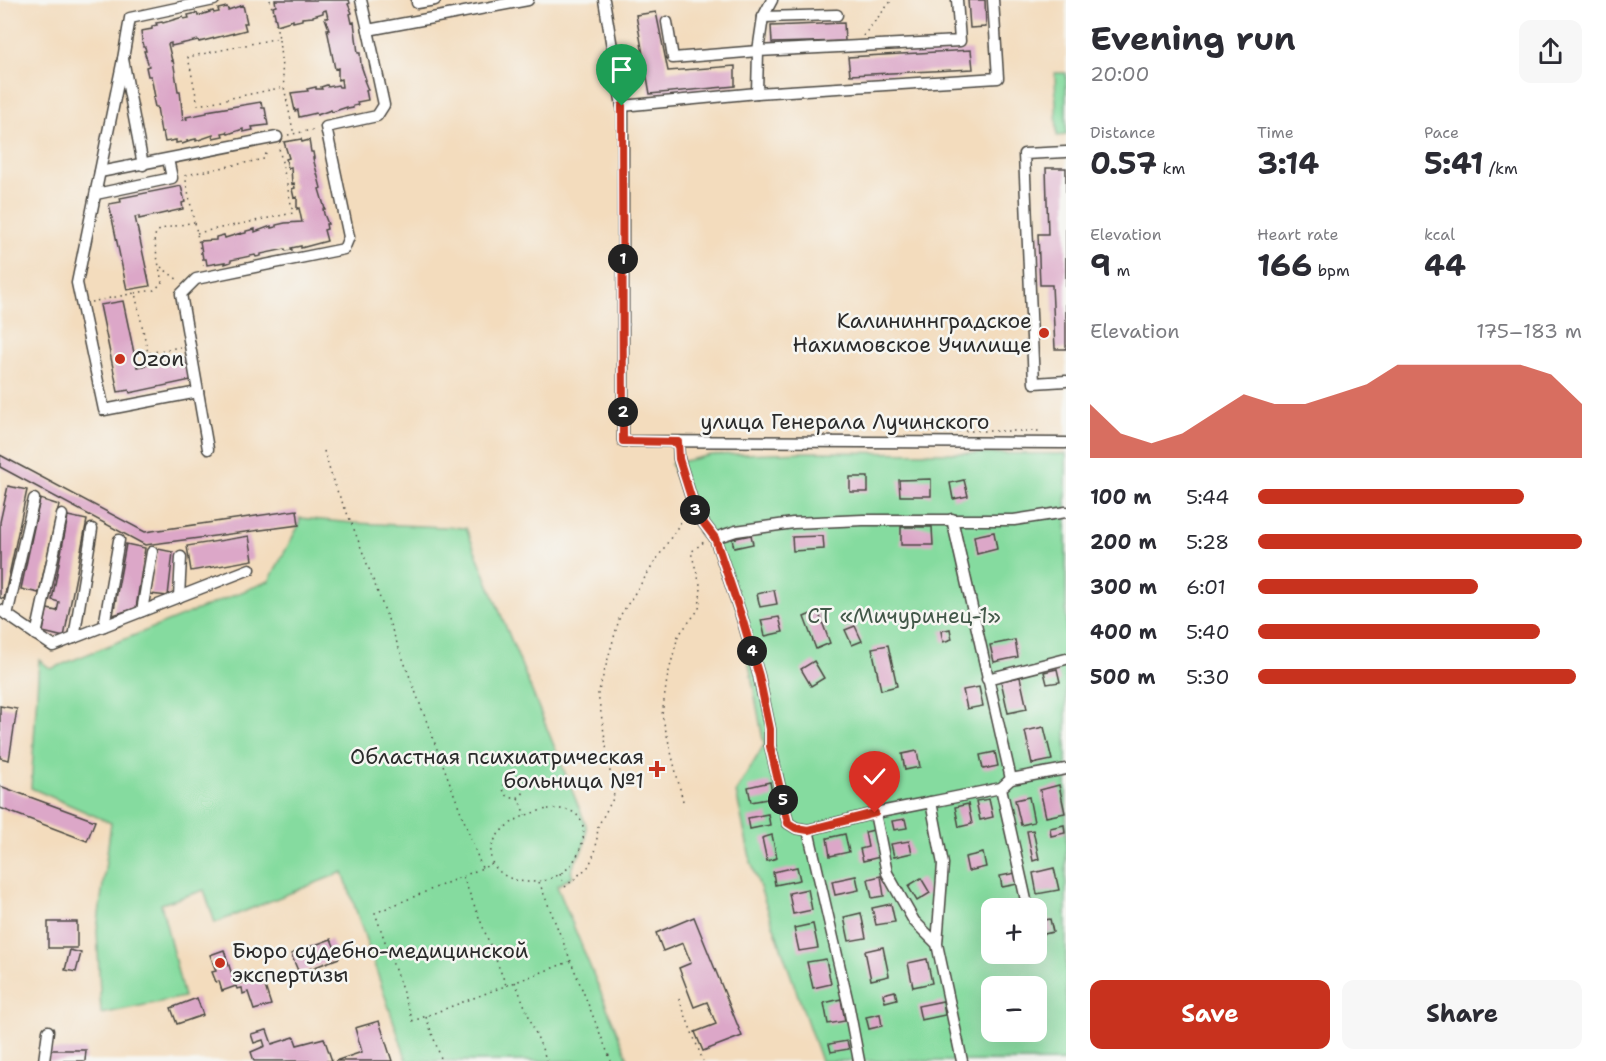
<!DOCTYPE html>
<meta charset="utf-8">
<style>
:root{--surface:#fff;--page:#f7f7f7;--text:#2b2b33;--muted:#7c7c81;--accent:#c8321e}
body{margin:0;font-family:"Shantell Sans",sans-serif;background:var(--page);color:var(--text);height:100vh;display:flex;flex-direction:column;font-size:22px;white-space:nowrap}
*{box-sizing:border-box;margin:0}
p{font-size:20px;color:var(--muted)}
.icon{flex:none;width:33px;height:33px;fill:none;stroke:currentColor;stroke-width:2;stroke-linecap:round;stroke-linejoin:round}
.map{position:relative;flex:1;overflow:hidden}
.details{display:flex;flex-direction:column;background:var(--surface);width:540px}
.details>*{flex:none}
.fabs{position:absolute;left:981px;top:898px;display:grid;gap:12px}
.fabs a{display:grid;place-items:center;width:66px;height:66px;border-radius:12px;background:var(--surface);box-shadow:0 6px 24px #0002;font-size:30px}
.pin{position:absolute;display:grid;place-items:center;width:51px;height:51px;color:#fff;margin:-62px -26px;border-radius:50% 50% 50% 0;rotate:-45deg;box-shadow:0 0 6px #0007}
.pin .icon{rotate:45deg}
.km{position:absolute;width:30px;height:30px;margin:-15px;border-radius:50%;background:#222;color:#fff;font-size:16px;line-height:30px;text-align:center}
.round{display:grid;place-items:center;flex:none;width:63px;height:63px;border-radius:12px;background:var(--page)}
.headline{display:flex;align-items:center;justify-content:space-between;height:102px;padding:0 24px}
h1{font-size:33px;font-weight:700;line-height:45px}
.metrics{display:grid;grid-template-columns:repeat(3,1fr);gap:9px;height:102px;padding:6px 24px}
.metrics div{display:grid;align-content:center}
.metrics b{font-size:30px;font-weight:700}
.metrics small{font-size:16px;font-weight:400}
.metrics p{font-size:16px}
.chart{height:168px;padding:12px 24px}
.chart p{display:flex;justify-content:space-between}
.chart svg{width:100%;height:108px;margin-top:6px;fill:var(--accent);opacity:.7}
.primary-button{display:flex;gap:12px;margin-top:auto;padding:12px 24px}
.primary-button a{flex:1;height:69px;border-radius:12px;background:var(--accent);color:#fff;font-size:24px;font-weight:700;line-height:69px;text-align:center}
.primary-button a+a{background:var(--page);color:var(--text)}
ul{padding:0 24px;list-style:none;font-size:20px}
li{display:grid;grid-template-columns:96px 72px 1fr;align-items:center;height:45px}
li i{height:15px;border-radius:8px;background:var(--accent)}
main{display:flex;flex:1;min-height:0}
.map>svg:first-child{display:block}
.green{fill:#85db9f;stroke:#588365;stroke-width:1.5;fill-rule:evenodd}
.building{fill:#dca7c8}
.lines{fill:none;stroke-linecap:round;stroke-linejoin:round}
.minor-casing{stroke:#494641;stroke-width:13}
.path{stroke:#494641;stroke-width:1.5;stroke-dasharray:1.5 4.5;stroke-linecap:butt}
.minor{stroke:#fff;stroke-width:10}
.route-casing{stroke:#fff;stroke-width:12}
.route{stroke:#c8321e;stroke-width:8}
.poi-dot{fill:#c8321e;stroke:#f6f6f2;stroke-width:2}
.labels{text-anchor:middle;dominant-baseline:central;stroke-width:5;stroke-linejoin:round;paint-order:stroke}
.poi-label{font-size:21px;fill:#2b2b2b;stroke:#f6f6f2;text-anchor:end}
.street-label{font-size:21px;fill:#2b2b2b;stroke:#f6f6f2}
.park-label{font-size:21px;fill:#425748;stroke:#f6f6f2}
</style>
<main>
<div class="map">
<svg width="1066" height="1061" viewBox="0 0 1066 1061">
<rect width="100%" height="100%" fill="#f6f6f2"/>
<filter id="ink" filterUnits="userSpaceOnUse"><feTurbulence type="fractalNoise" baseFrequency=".0167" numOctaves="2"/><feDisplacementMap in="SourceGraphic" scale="12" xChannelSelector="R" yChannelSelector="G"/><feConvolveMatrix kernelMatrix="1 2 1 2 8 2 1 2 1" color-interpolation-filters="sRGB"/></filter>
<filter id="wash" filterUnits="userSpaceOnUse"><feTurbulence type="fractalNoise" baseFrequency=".008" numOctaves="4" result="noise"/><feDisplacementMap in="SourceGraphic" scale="24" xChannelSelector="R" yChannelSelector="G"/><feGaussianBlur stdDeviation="1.35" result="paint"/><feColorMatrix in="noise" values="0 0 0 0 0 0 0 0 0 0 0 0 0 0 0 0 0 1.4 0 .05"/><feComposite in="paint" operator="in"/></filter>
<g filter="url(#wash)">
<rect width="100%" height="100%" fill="#f3dcbd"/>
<g class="green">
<path d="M1055 73H1066V135L1057 136Z"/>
<path d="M806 452 1066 454V1061H821L751 862 736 792 764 745 740 615 713 543 701 536 671 464 711 455ZM992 909H1036V954H992ZM992 987H1036V1032H992Z"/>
<path d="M300 518 353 523 466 528 586 825C588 850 578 852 571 872L573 876 557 886 629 1061H407L343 872 215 923 204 890 161 904 184 997 101 1014 97 930 111 823 31 788 39 660 51 669 269 581 299 525Z"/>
</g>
<g id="blocks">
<g class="building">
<path d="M275 0H349L350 3 348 4 352 13 350 14 352 23 354 22 358 53H360L361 65 366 80H364L368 90H366L368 100 357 102 358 105 353 106V108L347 109V107L332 112 331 110 317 115 316 113 299 117 298 110 295 111 291 93 308 91 307 89 316 87V89H322L321 87 327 85 328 87 338 85 339 87H342L341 79 338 80V68L335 69 327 29H329L325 18H328L326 10 323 11V13L313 16V17L302 18V20L293 22V20L277 25 273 7 276 6Z"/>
<path d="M968 0H985L986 27 970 28Z"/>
<path d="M243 5 247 23H244L246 30 199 42 198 40 171 46V43L168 44 172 61 173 60 178 91H180L183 120 187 119 186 117 207 113V111L261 102 262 108H265L268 125 252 127 253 130 243 132V129L228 134 227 132 222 133 223 136 213 138V135L196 141V139L187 141 188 142 182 144 181 142 176 143V140L165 142 163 132 161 133 157 107H155L153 98 155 97 154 92 151 76H148L146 67 149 66 144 51H146L145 47H143L141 31 152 29V26L157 25 156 23 162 22 163 23 183 17 184 19 189 18 188 15 197 13 198 16 213 11 214 13 219 12 218 9 227 7 228 10Z"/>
<path d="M656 12 668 71 735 66V86L650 94 636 15Z"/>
<path d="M844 23 845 41 772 43 771 26Z"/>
<path d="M971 50 973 69 850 75 848 57Z"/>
<path d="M301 139 302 142 309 140 311 152H313L314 158H313L321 188 319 189 325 209H323L324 214 328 224H326L327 229 324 230 327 241 301 248V246L291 248 292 250 286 251 285 249 261 254V256L256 257 255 255 231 260V262L225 264V262L207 265 206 259H203L200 241 216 240V237L224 235 225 238 241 233V234L246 233V231L255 229V232L271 226V228L276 227V225L285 223 302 222 299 208 297 209V197L294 198 292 189 295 188 294 183 292 184 291 167 288 168 286 159 289 158 284 142Z"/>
<path d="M1046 168H1066V349H1055L1052 285H1040L1038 234H1048Z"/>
<path d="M181 186 185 202 182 203 183 209 139 219V216L135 217 150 286 127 290 109 204 121 202 120 198Z"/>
<path d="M123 301 137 367 184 357 185 365 188 364 191 380 130 393 129 390 118 392 100 305Z"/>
<path d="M0 455 145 532 297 510 299 525 145 545 0 467Z"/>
<rect x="850" y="477" width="18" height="15"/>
<path d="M931 479V496H900L899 480Z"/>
<path d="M964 480 968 496 953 499 950 483Z"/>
<path d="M8 486 27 490 4 599 0 598V522Z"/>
<path d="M40 499 59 505 39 593 21 589Z"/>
<path d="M68 516 87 520 64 637 43 632 47 609 57 611 59 602 52 600Z"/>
<path d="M901 527H932L933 545H901Z"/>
<path d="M994 532 997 549 977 554 974 536Z"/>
<path d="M751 535 753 544 734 548 732 539Z"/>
<path d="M249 536 253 560 191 571 187 546Z"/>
<path d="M823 536 824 549 793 551 792 537Z"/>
<path d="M126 544 145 548 136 608 113 615Z"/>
<path d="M158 549 173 552 168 596 150 594Z"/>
<path d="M774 590 777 604 760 607 757 594Z"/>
<path d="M818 611 830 643 816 649 804 617Z"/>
<path d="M779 617 783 632 765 636 761 620Z"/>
<path d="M855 626 862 641 852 645 845 630Z"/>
<path d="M950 629 952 639 943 642 941 631Z"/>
<path d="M1015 640 1018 657 994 662 990 645Z"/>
<path d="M888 645 897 686 881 690 872 648Z"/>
<path d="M814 661 824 678 811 686 801 669Z"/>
<path d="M1057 669 1060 682 1047 684 1044 672Z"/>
<path d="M1020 677 1027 709 1008 713 1001 681Z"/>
<path d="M979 687 983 706 967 709 963 690Z"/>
<path d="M0 706 17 709 9 760 0 758Z"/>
<path d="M1044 727 1052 760 1032 764 1025 731Z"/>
<path d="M917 751 920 767 905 770 902 754Z"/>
<path d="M995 752 998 766 983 769 980 755Z"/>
<path d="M770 782 773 798 751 802 748 787Z"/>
<path d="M1059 785 1065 813 1046 817 1040 790Z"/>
<path d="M0 786 95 821 87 841 0 808Z"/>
<path d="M1029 797 1034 822 1021 825 1015 800Z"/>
<path d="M989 799 993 817 980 820 976 801Z"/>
<path d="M968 804 972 824 959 827 955 807Z"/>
<path d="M768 814 770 825 750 829 748 818Z"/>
<path d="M905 819 907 828 894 830 892 821Z"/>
<path d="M1064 825 1065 833 1051 836 1050 828Z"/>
<path d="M874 830 880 857 863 861 860 849 868 847 865 832Z"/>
<path d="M1033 830 1039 859 1033 861 1027 831Z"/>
<path d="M845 834 849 852 830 856 827 838Z"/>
<path d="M772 835 777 858 767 861 762 838Z"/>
<path d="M909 841 912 853 894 857 891 844Z"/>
<path d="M983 853 986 867 968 871 965 857Z"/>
<path d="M797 867 800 880 775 885 773 872Z"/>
<path d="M1054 868 1059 890 1037 894 1033 873Z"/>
<path d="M1016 873 1018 884 1002 887 1000 876Z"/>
<path d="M856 876 859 890 835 895 832 881Z"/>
<path d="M881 876 884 896 872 898 868 879Z"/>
<path d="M921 878 930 893 917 901 908 886Z"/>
<path d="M808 889 812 910 793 914 789 893Z"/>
<path d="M891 904 895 922 876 925 872 908Z"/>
<path d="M861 913 866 938 849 941 844 917Z"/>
<path d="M694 917 742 1036 703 1051 695 1032 716 1024 707 1002 694 1007 679 968 691 963 683 943 663 951 656 933Z"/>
<path d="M1050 919 1053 932 1040 935 1037 921Z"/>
<rect x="48" y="922" width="29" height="26"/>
<path d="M813 924 818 948 799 951 794 928Z"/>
<path d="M331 939 339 958 299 973 291 954Z"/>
<path d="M883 947 889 976 871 980 865 951Z"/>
<path d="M70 950 81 953 76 972 65 970Z"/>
<path d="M224 950 234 981 237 980 238 984 262 977 271 1005 254 1010 248 992 243 994 242 988 237 989 236 986 222 991 219 981 216 982 212 972 216 971 210 955Z"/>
<path d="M826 959 831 984 813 988 807 962Z"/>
<path d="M927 959 932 983 913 987 908 963Z"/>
<path d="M895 991 897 999 885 1002 883 994Z"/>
<path d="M197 998 203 1015 177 1024 171 1008Z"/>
<path d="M841 999 845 1021 828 1024 824 1003Z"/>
<path d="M943 1001 945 1015 921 1020 918 1006Z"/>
<path d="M880 1014 882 1026 869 1029 866 1017Z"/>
<path d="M379 1021 392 1061H335L362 1052 355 1028Z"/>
<path d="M267 1030 272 1044 294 1037 297 1045 324 1038 332 1061H254L251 1052 265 1046 263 1040 254 1043 251 1034Z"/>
<path d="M847 1041 849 1049 831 1052 829 1044Z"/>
<path d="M48 1050H86L85 1061H48Z"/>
</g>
</g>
</g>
<g filter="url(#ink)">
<use href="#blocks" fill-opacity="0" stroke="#494641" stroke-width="1.5"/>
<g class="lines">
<defs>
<g id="minor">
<path d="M361 0 368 30 528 0"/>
<path d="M417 0V3L435 0"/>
<path d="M604 0 623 112V441L1066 443"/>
<path d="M957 0 960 41 758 51 757 93 998 78 993 0"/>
<path d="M763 17 837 15"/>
<path d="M667 22 673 58 758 51 763 17 772 0"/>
<path d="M123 59 77 283 104 410 198 392"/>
<path d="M622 106 757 93"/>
<path d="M1066 152 1024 154 1034 383 1066 381"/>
<path d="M143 165 123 59 130 18 214 0"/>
<path d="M100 172 277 137"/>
<path d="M96 194 172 178 168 159"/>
<path d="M678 442 679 459 696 513 715 538"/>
<path d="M208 449 181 294 196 279 344 249 349 237 326 127 377 116 384 105 368 30"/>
<path d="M952 519 1011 779"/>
<path d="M179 597 181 557"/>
<path d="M0 610 53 646 250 569"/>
<path d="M142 611 152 552"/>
<path d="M7 615 34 499"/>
<path d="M104 626 119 540"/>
<path d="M36 635 62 515"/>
<path d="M74 638 92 529"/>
<path d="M987 679 1066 659"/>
<path d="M1001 788 1028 909"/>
<path d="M931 802 1001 788 1011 779 1066 769"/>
<path d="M875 813 808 830 796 828 788 823 770 745V729L759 676 742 618 715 538 736 531 793 523 863 520H1014L1066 512"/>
<path d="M808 830 848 1003 859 1061"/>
<path d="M937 944 914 921 887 873 875 813 931 802 943 864 937 944 962 1061"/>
<path d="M44 1061 48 1031"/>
</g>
</defs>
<use href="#minor" class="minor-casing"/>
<g class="path">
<path d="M270 0 279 38 188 57 198 105 284 87 294 135"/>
<path d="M863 36 892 0"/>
<path d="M279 40 284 86"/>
<path d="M288 135 316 129"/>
<path d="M186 175 264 159 267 151"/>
<path d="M195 223 203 265"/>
<path d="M197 233 293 213 279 148"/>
<path d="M161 267 178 280"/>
<path d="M135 293 154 290 162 283 154 239 156 233 161 229 194 222 185 175"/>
<path d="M91 302 135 293 148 353 180 347"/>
<path d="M911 431H1041"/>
<path d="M324 451 334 484 352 524 482 868"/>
<circle cx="514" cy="787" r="11"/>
<path d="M518 798 525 815"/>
<path d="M683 801 662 715 667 679 678 636 699 609 701 588 691 552 705 541"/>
<path d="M548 809C555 809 564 808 571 811 593 822 582 853 569 867 550 886 512 888 495 867 491 862 490 856 491 850 496 825 526 813 548 809Z"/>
<path d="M492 864 375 913 413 1021 571 961"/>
<path d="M560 874 563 882"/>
<path d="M463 877 506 985"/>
<path d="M539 882 611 1061"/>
<path d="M565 887 589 866 596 849 598 826 614 797 598 694 620 616 686 514"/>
<path d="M515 982 547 1061"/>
<path d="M679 999 703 1061"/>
<path d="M426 1017 442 1061"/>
</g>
<use href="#minor" class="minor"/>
</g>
</g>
<g class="lines" filter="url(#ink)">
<defs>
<path id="route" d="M622 106 623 441 678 442 679 459 696 513 715 538 742 618 759 676 770 729V746L788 823 796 828 808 830 875 813"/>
</defs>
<use href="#route" class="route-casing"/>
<use href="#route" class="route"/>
</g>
<g class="poi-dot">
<circle cx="1044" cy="333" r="6"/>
<circle cx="120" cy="359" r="6"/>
<path d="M654 760h6v6h6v6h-6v6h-6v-6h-6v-6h6z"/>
<circle cx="220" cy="963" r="6"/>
</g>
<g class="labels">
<g class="poi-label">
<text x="1032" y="321">Калининнградское<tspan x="1032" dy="24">Нахимовское Училище</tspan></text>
<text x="132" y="359" text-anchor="start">Ozon</text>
<text x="644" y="757">Областная психиатрическая<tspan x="644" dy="24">больница №1</tspan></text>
<text x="232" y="951" text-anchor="start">Бюро судебно-медицинской<tspan x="232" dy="24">экспертизы</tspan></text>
</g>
<g class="street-label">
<text x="845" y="422">улица Генерала Лучинского</text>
</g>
<g class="park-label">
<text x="904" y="616">СТ «Мичуринец-1»</text>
</g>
</g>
</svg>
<div class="fabs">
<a>+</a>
<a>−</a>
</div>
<div class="pin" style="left:622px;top:106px;background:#1e9e55"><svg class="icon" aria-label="arrive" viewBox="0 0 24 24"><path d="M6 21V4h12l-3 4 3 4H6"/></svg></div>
<div class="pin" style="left:875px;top:813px;background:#d93025"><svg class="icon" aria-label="check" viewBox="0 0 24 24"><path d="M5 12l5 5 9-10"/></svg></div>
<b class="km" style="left:623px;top:259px">1</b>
<b class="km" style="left:623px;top:412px">2</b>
<b class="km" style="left:695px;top:510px">3</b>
<b class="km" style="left:752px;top:651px">4</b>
<b class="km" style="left:783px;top:800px">5</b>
</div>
<section class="details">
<div class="headline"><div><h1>Evening run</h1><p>20:00</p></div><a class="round"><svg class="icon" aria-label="share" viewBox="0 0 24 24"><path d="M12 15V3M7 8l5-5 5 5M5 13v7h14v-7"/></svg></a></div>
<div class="metrics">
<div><p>Distance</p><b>0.57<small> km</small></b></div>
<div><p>Time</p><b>3:14</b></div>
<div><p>Pace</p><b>5:41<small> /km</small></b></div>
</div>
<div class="metrics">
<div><p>Elevation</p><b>9<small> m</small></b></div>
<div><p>Heart rate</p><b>166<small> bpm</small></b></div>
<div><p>kcal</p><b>44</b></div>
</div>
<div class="chart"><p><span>Elevation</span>175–183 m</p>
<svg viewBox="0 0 160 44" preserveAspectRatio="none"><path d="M0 44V22L10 34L20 38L30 34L40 26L50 18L60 22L70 22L80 18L90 14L100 6L110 6L120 6L130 6L140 6L150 10L160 22V44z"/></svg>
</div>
<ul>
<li><b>100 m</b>5:44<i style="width:82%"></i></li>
<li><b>200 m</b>5:28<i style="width:100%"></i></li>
<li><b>300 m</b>6:01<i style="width:68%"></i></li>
<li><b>400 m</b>5:40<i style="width:87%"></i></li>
<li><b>500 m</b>5:30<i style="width:98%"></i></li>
</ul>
<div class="primary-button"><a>Save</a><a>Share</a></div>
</section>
</main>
